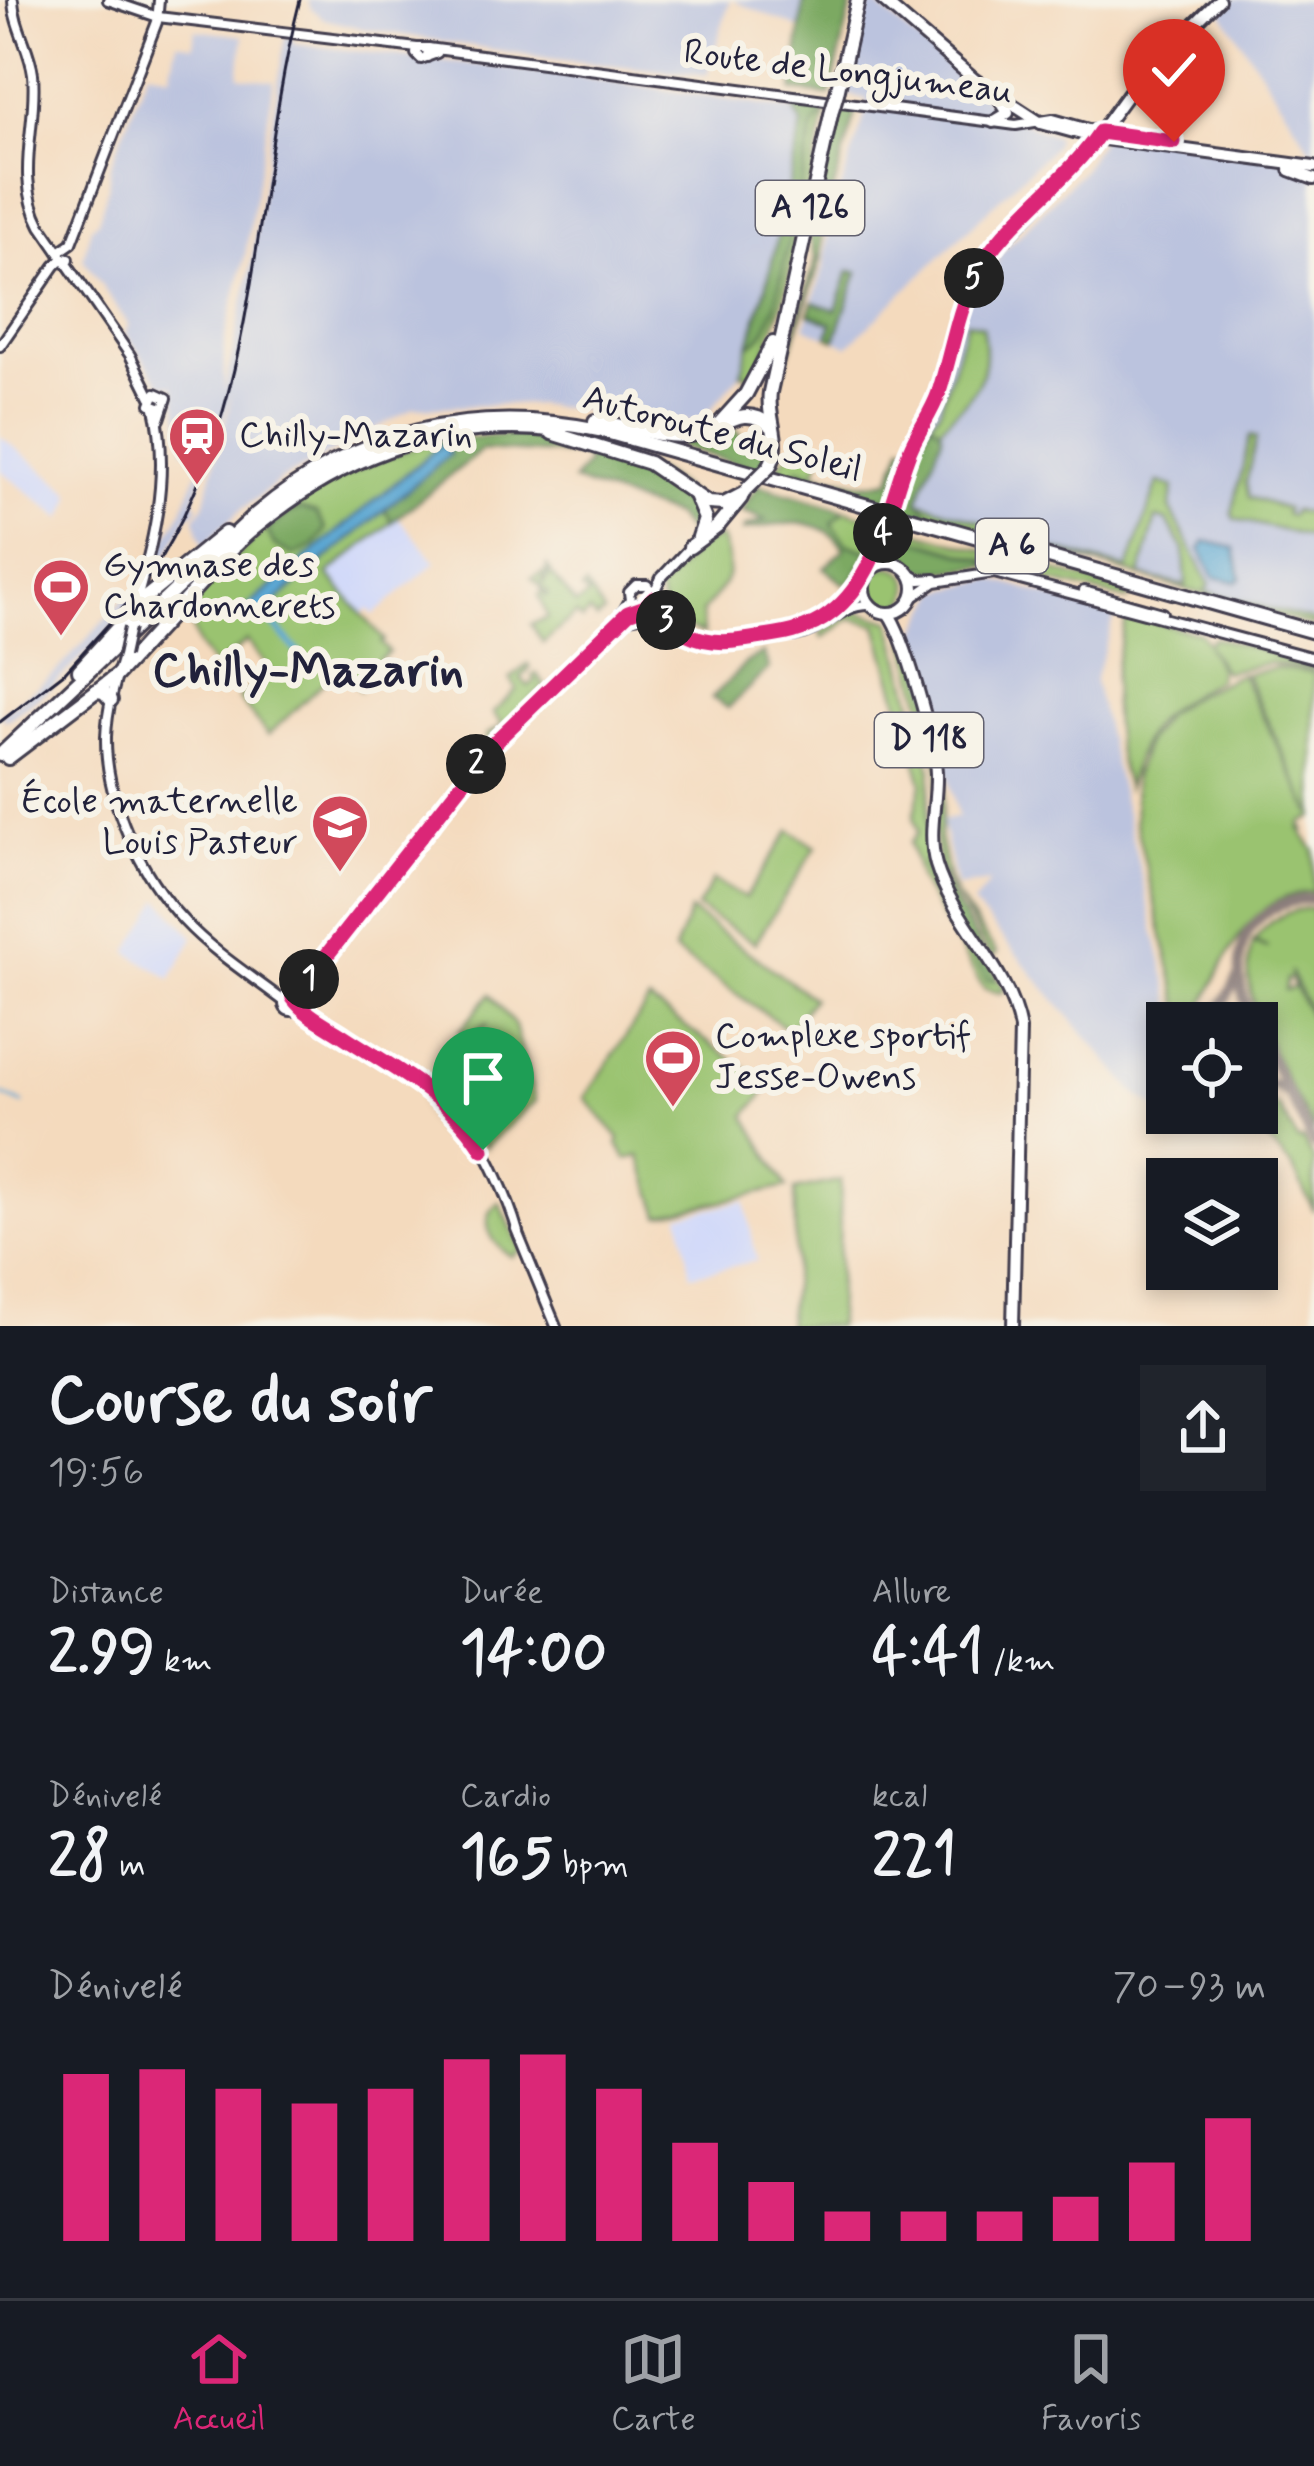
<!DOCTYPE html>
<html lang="fr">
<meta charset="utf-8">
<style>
:root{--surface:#171b24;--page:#20242c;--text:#f1f3f6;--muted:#9ea1a6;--line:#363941;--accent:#db2777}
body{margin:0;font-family:Mynerve,sans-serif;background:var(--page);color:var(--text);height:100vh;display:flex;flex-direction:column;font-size:45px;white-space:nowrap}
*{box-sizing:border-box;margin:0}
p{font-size:39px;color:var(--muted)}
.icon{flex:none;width:66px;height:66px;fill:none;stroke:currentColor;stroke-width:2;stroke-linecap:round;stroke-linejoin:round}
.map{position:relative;height:1326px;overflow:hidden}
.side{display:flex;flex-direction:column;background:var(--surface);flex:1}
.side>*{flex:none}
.fabs{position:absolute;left:1146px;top:1002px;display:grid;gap:24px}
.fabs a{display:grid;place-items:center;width:132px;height:132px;border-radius:0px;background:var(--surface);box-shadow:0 6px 18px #0003;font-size:60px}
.pin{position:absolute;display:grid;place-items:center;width:102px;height:102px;color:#fff;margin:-123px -51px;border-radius:50% 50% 50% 0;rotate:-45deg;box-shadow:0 0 12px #0007}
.pin .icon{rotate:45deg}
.km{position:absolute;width:60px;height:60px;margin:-30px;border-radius:50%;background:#222;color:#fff;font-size:33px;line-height:60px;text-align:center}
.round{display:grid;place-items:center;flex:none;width:126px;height:126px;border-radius:0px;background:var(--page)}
.overview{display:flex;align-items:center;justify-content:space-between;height:204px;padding:0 48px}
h1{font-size:66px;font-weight:700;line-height:90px}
.figures{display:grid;grid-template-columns:repeat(3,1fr);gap:18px;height:204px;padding:12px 48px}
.figures div{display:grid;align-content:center}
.figures b{font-size:60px;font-weight:700}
.figures small{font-size:33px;font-weight:400}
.figures p{font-size:33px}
.chart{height:336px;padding:24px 48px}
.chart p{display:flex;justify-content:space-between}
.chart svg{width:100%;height:216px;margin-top:12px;stroke:var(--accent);stroke-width:6}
.dock{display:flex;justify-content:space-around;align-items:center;height:168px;border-top:3px solid var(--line);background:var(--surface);font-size:33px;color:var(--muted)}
.dock a{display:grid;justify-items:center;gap:6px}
.dock .active{color:var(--accent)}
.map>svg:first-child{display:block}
.built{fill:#d1d9f9}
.industrial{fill:#bbc3de}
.green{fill:#9ac36f;stroke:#5e7255;stroke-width:3;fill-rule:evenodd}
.forest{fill:#7ba962;stroke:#4e664e;stroke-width:3}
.water{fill:#5ba7d3;stroke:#3e6487;stroke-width:3}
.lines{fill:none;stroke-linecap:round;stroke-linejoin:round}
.stream{stroke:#5ba7d3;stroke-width:3}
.canal{stroke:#5ba7d3;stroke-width:6}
.taxiway{stroke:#8b7e7c;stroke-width:10}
.tertiary-casing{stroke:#423e4e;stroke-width:14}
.secondary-casing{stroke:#423e4e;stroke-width:14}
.primary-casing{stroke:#423e4e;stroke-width:16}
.trunk-casing{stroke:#423e4e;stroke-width:16}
.motorway-casing{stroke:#423e4e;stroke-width:18}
.tertiary{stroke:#fff;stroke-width:8}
.secondary{stroke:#fff;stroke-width:8}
.primary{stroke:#fff;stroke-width:10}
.trunk{stroke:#fff;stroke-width:10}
.motorway{stroke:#fff;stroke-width:12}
.rail{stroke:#22223b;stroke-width:3}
.secondary-bridge-casing{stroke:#423e4e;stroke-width:14;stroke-linecap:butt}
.primary-bridge-casing{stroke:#423e4e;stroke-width:16;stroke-linecap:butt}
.motorway-bridge-casing{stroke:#423e4e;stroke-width:18;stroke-linecap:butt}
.secondary-bridge{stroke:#fff;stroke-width:8}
.primary-bridge{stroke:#fff;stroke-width:10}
.motorway-bridge{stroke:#fff;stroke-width:12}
.route-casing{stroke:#fff;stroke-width:24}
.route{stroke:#db2777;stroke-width:15}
.labels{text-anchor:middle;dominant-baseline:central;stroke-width:12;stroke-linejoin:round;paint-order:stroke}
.shield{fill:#f7f3e8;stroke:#62616f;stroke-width:3}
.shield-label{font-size:33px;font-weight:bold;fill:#22223b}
.street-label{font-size:36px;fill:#22223b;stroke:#f7f3e8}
.poi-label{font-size:36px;fill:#22223b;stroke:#f7f3e8;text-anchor:start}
.district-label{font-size:48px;font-weight:bold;fill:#22223b;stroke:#f7f3e8}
</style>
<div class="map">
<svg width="1314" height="1326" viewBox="0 0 1314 1326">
<rect width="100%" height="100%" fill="#f7f3e8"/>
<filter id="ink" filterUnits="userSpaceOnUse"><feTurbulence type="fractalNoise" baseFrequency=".00833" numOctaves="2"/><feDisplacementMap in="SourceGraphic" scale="24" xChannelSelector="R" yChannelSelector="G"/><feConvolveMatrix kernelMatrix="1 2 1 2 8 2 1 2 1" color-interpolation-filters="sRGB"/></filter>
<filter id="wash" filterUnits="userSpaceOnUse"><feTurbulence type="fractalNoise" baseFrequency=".004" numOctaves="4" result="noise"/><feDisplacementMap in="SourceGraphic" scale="48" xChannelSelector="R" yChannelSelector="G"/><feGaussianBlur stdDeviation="2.7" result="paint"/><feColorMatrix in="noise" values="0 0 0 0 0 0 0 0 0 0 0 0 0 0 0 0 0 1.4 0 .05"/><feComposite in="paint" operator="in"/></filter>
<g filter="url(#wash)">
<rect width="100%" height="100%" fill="#f4dabd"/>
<g class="built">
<path d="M0 436 69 490 72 497 63 519 0 470Z"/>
<path d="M398 517 436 562 374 615 369 609 362 614 329 575Z"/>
<path d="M160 899 194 937 171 979 128 952Z"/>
<path d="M745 1201 757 1261 691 1275 680 1215Z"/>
</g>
<g class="industrial">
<path d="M308 0H730L707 75 553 59 360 28 324 19 311 9Z"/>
<path d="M732 0H804L800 29Z"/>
<path d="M871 0 1000 111 1056 137 1054 146 848 346 805 327 825 263 829 224 866 112V99L844 94Z"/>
<path d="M1234 0H1314V623L1036 550 891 507 929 415 967 296 986 289 1000 254 1082 171 1104 134 1149 136 1309 157 1314 154 1222 12Z"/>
<path d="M195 30 244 36 239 76 274 81 245 257 224 341V392L249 275 285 36 292 37 294 44 580 76 818 114 741 373 700 423 526 404 414 408 280 480 239 512 203 546 195 518 204 505 233 391 194 500 199 506 194 513H190L168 554 149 579 146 571 180 515 204 456 184 450 174 386 161 384 125 333 129 325 83 259 91 227 98 221 108 187 110 166 148 70 170 75 177 42 193 46Z"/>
<path d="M992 579 1115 616 1094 681 1177 1023H1167V1113H1199V1135L1137 1095 973 904 990 882 956 887 942 821 958 817 915 635 939 591Z"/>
<path d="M129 594 132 601 104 636 46 692 6 721 1 715 57 671Z"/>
</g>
<g class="green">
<path d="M827 107 783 301 764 356 748 385V374L741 373 749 345C766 337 770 318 776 302L814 128Z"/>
<path d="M967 321 982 326C992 378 976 393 940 427L931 422 940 409Z"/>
<path d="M806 435 821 455 815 474 799 469 797 479 771 473Z"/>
<path d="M1250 436 1256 438 1246 483 1249 497 1286 509 1285 514 1290 516 1293 511 1308 512 1314 505V538L1235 519 1232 513Z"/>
<path d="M440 440 442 444 246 609 265 611 384 509 392 522 328 574 384 640 381 643 389 652 365 671 360 690 339 668 268 735 238 698 270 671 247 641 215 668 199 647 190 620 172 623C261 528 311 476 440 440Z"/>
<path d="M1158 482 1174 487 1170 508 1210 585 1205 591 1314 621V627L934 516 918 501 1038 540 1037 545 1128 569ZM1156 518 1167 521 1184 550 1186 586 1140 576Z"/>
<path d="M845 510 883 522 869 551 846 543 831 523Z"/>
<path d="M890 524 1130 592 1128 600 985 566 987 560 891 532 886 539Z"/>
<path d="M720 537C737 575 727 582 702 612L703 634C680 627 660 612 659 590L701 545Z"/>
<path d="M547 566 551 571 543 577 542 585 551 573 576 605 589 595 582 590 586 586 604 613 597 619 590 612 582 620 576 614 543 643 531 624 548 618 539 596 542 590 546 597 549 594 532 578 546 571Z"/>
<circle cx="889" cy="588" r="21"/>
<path d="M853 610 891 621 931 770 927 826 931 861 924 862 930 885 987 980 998 978 1005 990 1001 993 985 989 979 981 920 881 910 843 918 832 914 817 922 783 877 625 851 618 823 638 820 632Z"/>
<path d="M1115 613 1200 633 1207 643 1214 637 1314 666V670L1270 663 1224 672 1207 646 1219 669 1218 679C1156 715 1146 720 1127 788 1108 732 1109 674 1127 618L1115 616Z"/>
<path d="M915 635 946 773 940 837 948 877 956 896 997 953 992 958 939 867 934 830 939 771 905 637Z"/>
<path d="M528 664 530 668 521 678 528 686 535 681 532 676 536 673 545 686 487 742 486 735 503 725 493 713 517 689 510 679Z"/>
<path d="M1276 668 1314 673V817L1301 823 1304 830 1300 829 1314 850V892C1243 894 1223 970 1194 1023H1184L1135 822 1134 777 1146 741 1165 715 1191 697 1241 674 1312 814 1245 674Z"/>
<path d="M790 830 816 847 755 943 697 908 713 880 745 898Z"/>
<path d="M1314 908V1020L1290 971 1292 979H1287L1285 990 1294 988 1292 980 1314 1025V1132C1289 1081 1232 997 1253 943L1268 948 1254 941C1269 919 1288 909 1314 908Z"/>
<path d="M690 911 813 998 789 1030 674 951Z"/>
<path d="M490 994 515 1026 535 1101 485 1147 460 1112 437 1091 462 1051 488 1023 471 1035 459 1032Z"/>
<path d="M649 1001 748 1070 765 1092 746 1116 787 1187 660 1215 640 1156 626 1159 618 1144 620 1139 585 1098Z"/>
<path d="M1257 1100 1279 1107 1298 1141 1303 1140 1314 1161V1211L1292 1167 1256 1128Z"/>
<path d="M841 1180 837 1326H787L795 1263V1190Z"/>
<path d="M499 1202 522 1250 512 1257C491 1243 477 1221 499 1202Z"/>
</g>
<g class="forest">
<path d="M804 0H853L830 95 793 91Z"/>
<path d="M797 103 827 107 813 129 776 304C770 319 766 337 749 345L767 284 802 125 795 111Z"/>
<path d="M837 108 857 110 823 224 821 259 775 396 816 259 808 231Z"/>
<path d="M849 271 858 272 835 340 828 337 832 323 809 314 813 302 836 310Z"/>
<path d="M931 422 940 427 942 436 918 501 934 516 896 508 915 451Z"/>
<path d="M726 428 736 430 750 448 763 446 768 452 764 461 768 465 761 471 680 447V439Z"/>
<path d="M510 435C564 438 681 459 701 516L693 537 675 516 573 481 588 462 582 455 482 450 392 522 384 509 450 454 440 440Z"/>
<path d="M903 445H908L890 500 797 479 798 469 866 484 890 480Z"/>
<path d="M758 485 845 510 832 523 846 543 869 551 853 581 844 584 824 568 844 549C821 512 780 524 743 531L745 527 765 520 741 511Z"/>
<path d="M302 509 316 513 326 530 313 546 294 555 274 545 267 530 289 513Z"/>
<path d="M890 532 988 561 985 566C951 570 897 584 886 539Z"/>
<path d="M763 653 769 668 728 708 712 698 747 662Z"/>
<path d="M931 861 998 978 993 981 987 980 930 885 923 863Z"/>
</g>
<g class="water">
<path d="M442 444 450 454 265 611 255 617 245 609Z"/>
<path d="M1205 541 1235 548 1241 578 1236 582 1214 577 1200 549Z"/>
</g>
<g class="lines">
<path class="stream" d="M0 1094 23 1104"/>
<path class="canal" d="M263 612 299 653"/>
<g class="taxiway">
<path d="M1212 1023 1237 979"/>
<path d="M1254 1023C1224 965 1239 902 1314 899"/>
<path d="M1257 1030 1314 1145"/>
<path d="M1257 1083 1276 1086 1286 1093"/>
</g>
</g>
</g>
<g filter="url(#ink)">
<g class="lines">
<defs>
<g id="tertiary">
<path d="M108 0 158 17 417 48"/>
<path d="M428 48 1016 125 1053 119 1092 130"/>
<path d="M427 57 428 48H417L416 54 421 59 437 53"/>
<path d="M0 346 55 266 63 258 69 259"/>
<path d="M622 619 645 615 667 625"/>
<path d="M559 679 618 621 630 600"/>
<path d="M293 998 472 768 562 676"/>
</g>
<g id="secondary">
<path d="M13 0C14 26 30 49 33 74 38 127 14 175 41 226L130 355 151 397"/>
<path d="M59 252 72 243 157 22 159 0"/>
<path d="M160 419 167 398 156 393 151 404 163 408"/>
<path d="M911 575 920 580 935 579"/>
<path d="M1084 591 1162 613"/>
<path d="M654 592 661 578 690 547"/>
<path d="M653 598 648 605 638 608 630 600 629 592 636 585H647C655 595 655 608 664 618 707 661 791 639 835 611"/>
<path d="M912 598 935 582 994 573 1314 658"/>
<path d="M848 603 864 587"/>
<path d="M130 624C150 553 172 481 155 408"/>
<path d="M794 636C823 631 840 604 870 605"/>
<path d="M123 656C115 682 107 709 106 737 105 800 141 876 184 921 213 952 251 976 285 1002"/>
<circle cx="291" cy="1004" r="7"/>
<path d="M298 1004C348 1048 420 1072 465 1123 487 1148 509 1201 518 1232"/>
<path d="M516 1229 556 1326"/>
</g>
<g id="primary">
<path d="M1041 123 1096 138 1314 167"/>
<path d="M1290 170 1314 179"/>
<path d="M911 447 939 392 967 296 985 260 1076 165 1138 80 1219 0"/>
<path d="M896 495 913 441"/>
<circle cx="889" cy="588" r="25"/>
<path d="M833 612 849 596 882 536"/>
<path d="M888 613C905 636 935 743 936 773 937 804 927 833 936 865 954 924 1008 966 1020 1029L1013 1326"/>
</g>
<g id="trunk">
<path d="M882 0 975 80 1041 123"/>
<path d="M993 122 1008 113 1001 102"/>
</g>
<g id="motorway">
<path d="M837 93 858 0"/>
<path d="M595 421C626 425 660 439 690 435 721 432 740 401 770 425"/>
<path d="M717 426 746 394 773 343"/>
<path d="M552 433 649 463 708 503 724 504 743 494"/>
<path d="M769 467C784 443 766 419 770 392L832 110"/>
<path d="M695 495 705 519 699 537"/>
<path d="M236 544C328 461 436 416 561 431"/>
<path d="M690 547 717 527 741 498"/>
<path d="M135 606 225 533"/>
<path d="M79 670 120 625 130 624"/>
<path d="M96 691 104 692 111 700"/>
<path d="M0 755 256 514C355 431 473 404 599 430L1314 632"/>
<path d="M8 758 116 676 240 540"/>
</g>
</defs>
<use href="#tertiary" class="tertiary-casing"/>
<use href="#secondary" class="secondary-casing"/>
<use href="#primary" class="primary-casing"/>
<use href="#trunk" class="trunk-casing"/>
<use href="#motorway" class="motorway-casing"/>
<use href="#tertiary" class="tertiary"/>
<use href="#secondary" class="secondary"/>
<use href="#primary" class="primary"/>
<use href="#trunk" class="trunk"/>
<use href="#motorway" class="motorway"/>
<g class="rail">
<path d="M148 578C264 404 250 195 300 0"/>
<path d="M0 722 65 672 131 599"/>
</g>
<defs>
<path id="secondary-bridge" d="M123 656 129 628"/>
<path id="primary-bridge" d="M882 536 896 495"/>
<g id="motorway-bridge">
<path d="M832 110 837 93"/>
<path d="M747 489 769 467"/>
</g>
</defs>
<use href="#secondary-bridge" class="secondary-bridge-casing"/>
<use href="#primary-bridge" class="primary-bridge-casing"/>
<use href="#motorway-bridge" class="motorway-bridge-casing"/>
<use href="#secondary-bridge" class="secondary-bridge"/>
<use href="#primary-bridge" class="primary-bridge"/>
<use href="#motorway-bridge" class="motorway-bridge"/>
</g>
</g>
<g class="lines" filter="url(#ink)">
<defs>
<path id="route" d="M483 1150C453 1098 394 1069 345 1037 327 1025 305 1015 293 998L494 743 628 613 645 607 653 598C667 631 700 645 735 641 769 636 804 635 831 613 880 575 888 504 910 450 918 430 932 413 939 392 951 355 957 314 974 278 999 226 1066 183 1100 132L1174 142"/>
</defs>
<use href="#route" class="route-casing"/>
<use href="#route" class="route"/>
</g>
<defs>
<symbol id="station-pin" viewBox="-11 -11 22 30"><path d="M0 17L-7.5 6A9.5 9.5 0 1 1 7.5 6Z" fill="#d1495b" stroke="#f7f3e8"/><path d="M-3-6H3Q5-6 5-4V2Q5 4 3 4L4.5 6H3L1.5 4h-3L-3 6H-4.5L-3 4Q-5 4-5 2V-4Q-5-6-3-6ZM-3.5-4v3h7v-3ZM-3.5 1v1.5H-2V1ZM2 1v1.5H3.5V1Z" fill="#fff"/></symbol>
<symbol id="stadium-pin" viewBox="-11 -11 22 30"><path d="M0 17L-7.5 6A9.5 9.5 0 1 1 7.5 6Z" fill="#d1495b" stroke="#f7f3e8"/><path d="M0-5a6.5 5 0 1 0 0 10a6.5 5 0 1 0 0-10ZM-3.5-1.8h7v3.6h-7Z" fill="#fff"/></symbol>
<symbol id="school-pin" viewBox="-11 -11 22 30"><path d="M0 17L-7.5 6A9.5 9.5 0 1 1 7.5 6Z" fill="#d1495b" stroke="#f7f3e8"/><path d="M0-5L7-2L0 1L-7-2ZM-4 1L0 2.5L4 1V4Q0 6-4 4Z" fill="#fff"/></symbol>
</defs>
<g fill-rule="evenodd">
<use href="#station-pin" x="164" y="403" width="66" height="90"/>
<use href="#stadium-pin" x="28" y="554" width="66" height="90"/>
<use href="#school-pin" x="307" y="790" width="66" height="90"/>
<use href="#stadium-pin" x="640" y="1025" width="66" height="90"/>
</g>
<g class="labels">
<g class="shield">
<rect x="756" y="181" width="108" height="54" rx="9"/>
<rect x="976" y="519" width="72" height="54" rx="9"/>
<rect x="875" y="713" width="108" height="54" rx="9"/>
</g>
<g class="shield-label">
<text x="810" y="208">A 126</text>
<text x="1012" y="546">A 6</text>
<text x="929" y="740">D 118</text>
</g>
<g class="street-label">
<text transform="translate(848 73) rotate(7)">Route de Longjumeau</text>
<text transform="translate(722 435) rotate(15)">Autoroute du Soleil</text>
</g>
<g class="poi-label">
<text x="239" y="436">Chilly-Mazarin</text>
<text x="103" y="566">Gymnase des<tspan x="103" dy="41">Chardonnerets</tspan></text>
<text x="298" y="802" text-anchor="end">École maternelle<tspan x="298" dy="41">Louis Pasteur</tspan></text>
<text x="715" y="1037">Complexe sportif<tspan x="715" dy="41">Jesse-Owens</tspan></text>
</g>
<g class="district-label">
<text x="308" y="671">Chilly-Mazarin</text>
</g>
</g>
</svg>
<div class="fabs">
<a><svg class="icon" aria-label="locate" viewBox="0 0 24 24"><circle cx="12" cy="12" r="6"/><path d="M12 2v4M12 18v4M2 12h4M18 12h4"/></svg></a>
<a><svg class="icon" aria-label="layers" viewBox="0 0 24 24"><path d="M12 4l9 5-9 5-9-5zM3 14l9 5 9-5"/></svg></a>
</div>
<div class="pin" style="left:483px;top:1150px;background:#1e9e55"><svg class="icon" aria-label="arrive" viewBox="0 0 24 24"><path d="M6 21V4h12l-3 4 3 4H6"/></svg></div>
<div class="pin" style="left:1174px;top:142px;background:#d93025"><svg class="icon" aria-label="check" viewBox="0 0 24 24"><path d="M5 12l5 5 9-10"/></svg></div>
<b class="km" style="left:309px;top:979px">1</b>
<b class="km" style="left:476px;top:764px">2</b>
<b class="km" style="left:666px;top:620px">3</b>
<b class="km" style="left:883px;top:533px">4</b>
<b class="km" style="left:974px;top:278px">5</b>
</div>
<section class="side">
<div class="overview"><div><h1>Course du soir</h1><p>19:56</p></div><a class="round"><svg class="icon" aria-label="share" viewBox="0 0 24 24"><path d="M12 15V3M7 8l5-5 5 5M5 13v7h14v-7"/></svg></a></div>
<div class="figures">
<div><p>Distance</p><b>2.99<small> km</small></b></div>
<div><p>Durée</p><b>14:00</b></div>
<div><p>Allure</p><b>4:41<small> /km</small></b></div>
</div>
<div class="figures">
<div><p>Dénivelé</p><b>28<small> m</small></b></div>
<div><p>Cardio</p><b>165<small> bpm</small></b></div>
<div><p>kcal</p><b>221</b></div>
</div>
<div class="chart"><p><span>Dénivelé</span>70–93 m</p>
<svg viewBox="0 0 160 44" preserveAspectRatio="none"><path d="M5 44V10M15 44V9M25 44V13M35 44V16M45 44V13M55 44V7M65 44V6M75 44V13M85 44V24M95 44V32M105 44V38M115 44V38M125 44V38M135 44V35M145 44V28M155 44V19"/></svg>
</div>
</section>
<nav class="dock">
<a class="active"><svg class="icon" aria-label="home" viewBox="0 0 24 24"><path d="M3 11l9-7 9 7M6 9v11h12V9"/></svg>Accueil</a>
<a><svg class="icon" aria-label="map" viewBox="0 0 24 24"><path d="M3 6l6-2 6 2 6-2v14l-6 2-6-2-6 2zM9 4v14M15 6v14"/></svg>Carte</a>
<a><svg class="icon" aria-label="saved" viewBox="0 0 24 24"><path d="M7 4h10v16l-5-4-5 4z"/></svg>Favoris</a>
</nav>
